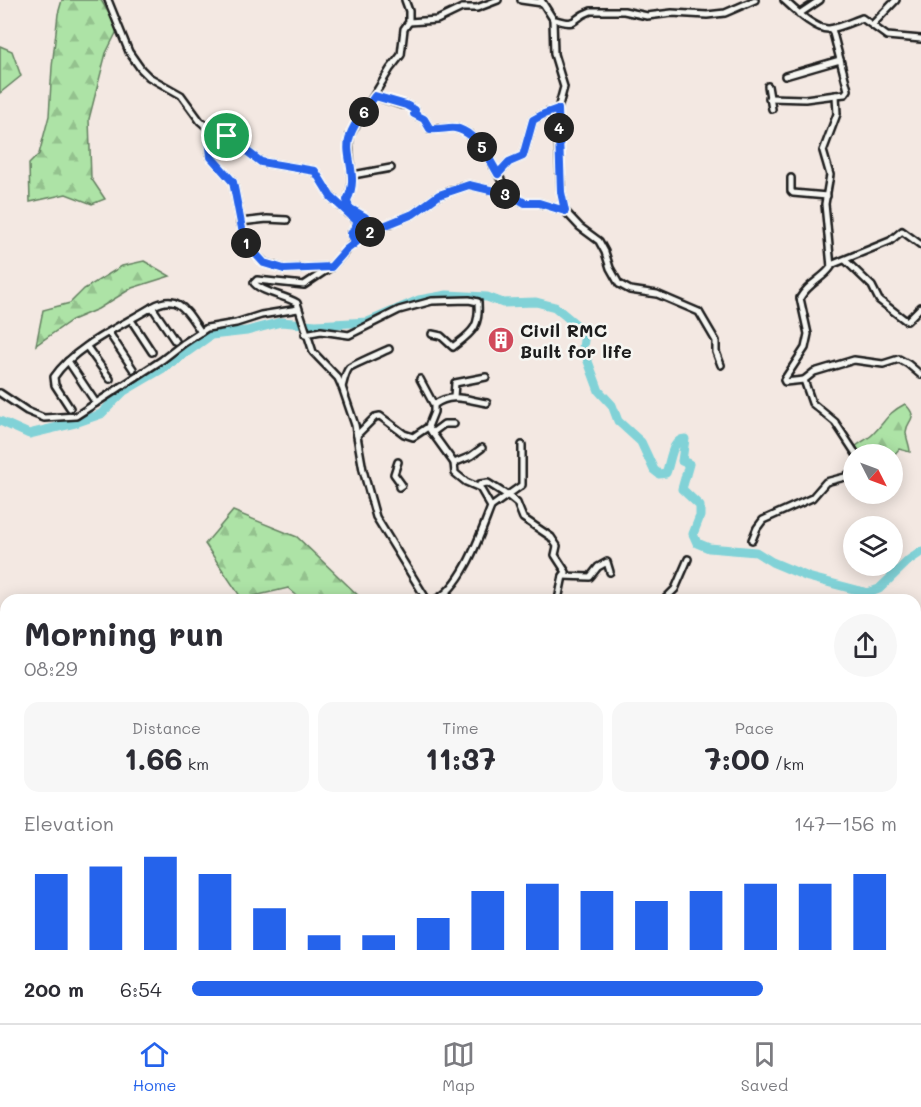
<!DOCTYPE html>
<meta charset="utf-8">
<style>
:root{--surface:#fff;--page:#f7f7f7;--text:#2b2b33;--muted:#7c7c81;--line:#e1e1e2;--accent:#2563eb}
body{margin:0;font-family:Mali,sans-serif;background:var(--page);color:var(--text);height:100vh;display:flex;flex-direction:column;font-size:22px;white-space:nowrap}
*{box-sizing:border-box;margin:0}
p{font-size:20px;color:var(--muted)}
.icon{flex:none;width:33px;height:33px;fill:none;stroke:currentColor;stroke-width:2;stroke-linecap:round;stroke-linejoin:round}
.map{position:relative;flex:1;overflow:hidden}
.panel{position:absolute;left:0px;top:594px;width:921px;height:429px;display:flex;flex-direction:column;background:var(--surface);border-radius:18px 18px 0 0;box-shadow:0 3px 15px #0003}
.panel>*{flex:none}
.needle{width:39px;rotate:132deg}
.buttons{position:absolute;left:843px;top:444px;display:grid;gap:12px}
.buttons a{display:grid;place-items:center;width:60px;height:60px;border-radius:50%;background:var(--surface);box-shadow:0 3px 15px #0003;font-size:30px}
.pin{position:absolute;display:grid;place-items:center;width:51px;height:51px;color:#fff;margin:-26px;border:3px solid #fff;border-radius:50%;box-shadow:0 2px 6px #0007}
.km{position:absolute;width:30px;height:30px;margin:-15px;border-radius:50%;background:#222;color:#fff;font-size:16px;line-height:30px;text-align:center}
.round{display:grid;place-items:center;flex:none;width:63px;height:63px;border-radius:32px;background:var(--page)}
.summary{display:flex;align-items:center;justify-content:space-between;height:102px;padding:0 24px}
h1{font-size:33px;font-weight:700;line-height:45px}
.stats{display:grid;grid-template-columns:repeat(3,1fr);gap:9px;height:102px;padding:6px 24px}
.stats div{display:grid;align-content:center;border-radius:15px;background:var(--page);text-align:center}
.stats b{font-size:30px;font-weight:700}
.stats small{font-size:16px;font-weight:400}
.stats p{font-size:16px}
.chart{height:168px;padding:12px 24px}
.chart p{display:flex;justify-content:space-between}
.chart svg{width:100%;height:108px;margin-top:6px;stroke:var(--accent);stroke-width:6}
ul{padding:0 24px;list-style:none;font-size:20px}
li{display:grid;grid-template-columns:96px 72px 1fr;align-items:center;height:45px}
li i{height:15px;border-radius:8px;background:var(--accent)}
.dock{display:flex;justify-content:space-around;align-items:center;height:84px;border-top:2px solid var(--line);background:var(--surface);font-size:16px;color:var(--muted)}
.dock a{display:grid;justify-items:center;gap:3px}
.dock .on{color:var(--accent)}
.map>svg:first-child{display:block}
.forest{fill:url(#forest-firs);stroke:#648061;stroke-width:1.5}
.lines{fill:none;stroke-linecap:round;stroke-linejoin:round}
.canal{stroke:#81d2d7;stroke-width:5}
.river{stroke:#81d2d7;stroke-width:9}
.minor-casing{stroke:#1c1c1c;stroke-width:10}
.minor{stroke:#f6f6f2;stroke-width:5}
.route-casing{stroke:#fff;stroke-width:12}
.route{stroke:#2563eb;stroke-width:8}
.labels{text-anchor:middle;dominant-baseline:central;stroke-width:5;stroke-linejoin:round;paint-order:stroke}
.poi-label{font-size:18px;font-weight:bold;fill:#1c1c1c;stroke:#f6f6f2;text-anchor:start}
</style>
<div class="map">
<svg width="921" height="1023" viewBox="0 0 921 1023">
<defs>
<pattern id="forest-firs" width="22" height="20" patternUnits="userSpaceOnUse" patternTransform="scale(1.5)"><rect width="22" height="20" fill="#ade3a6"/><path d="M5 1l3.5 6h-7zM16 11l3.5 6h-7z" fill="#94c28e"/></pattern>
</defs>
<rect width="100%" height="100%" fill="#f3e8e2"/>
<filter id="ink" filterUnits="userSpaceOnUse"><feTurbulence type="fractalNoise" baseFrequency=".0167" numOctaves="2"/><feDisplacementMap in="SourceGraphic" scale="12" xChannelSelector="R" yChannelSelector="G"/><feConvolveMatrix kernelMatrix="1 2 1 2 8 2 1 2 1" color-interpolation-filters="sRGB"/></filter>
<g filter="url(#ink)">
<g class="forest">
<path d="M62 0H101L118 29 106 53 89 119 91 178 105 199 92 204 66 194 30 202 29 164 39 154 49 116 52 67 58 14Z"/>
<path d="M0 46 12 51 21 76 0 93Z"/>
<path d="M144 261 170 276 132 288 98 309 72 320 36 345 43 310 70 303 84 289 122 266Z"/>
<path d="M905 404C920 419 907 419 906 432 906 438 910 446 910 452L899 449 893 456 892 454H857L853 449C859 442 867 440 873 434 887 420 886 414 905 404Z"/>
<path d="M233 511 297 537 363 600H302L288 588 242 599 205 544Z"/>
</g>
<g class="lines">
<g class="canal">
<path d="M0 929H6"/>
<path d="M352 1017 362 1023"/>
</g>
<g class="river">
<path d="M0 421 29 434 75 423 101 414 124 391 170 364 211 335 247 331 281 322 316 325 368 322 419 300 447 295 487 297 503 303 536 302 555 307 585 332 583 348 599 391 612 405 618 421 641 442 654 470 659 474 666 473C671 461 671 440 685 439L682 461 689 464 682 489 700 506V516L693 534 697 543 709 548 756 552 772 562 808 577 868 593 879 589 909 560 921 552"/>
<path d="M0 986 6 985"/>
<path d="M191 1017 194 1023"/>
</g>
<defs>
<g id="minor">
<path d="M108 0 129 52 141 69 149 77 181 95 200 121 208 128 227 136 261 162 315 171 331 197 358 222 351 234 355 241"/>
<path d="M405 0 409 11V22"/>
<path d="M521 0 542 3"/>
<path d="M541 0 553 19C580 28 570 18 591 11H624L647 16 672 13 707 15 725 13 755 0"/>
<path d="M784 0C794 9 815 30 829 29 839 28 851 22 862 18L887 36 921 39"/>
<path d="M799 14 820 0"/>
<path d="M553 19 554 54 564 87 558 109V137L561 192 565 211 580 227 599 241 605 252 610 268 619 284 630 290 657 294 699 312 716 341V352L721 365"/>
<path d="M409 22 404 29 401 55 390 69 350 135C346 158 358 179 347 200L349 208 365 217 371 225 370 232 355 241 331 267 304 285 257 280 254 283C263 293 284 295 297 303L313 352 338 378 342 387 355 425 363 470 376 517 427 600"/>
<path d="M409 22 437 20 462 8H477L498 0"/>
<path d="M873 24 896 0"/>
<path d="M832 29 848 90 845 94 836 95 837 114 823 151 830 175 825 204 831 267C823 279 809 282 800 298L808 334 805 348 784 380 785 382 804 380 812 403 835 422 856 454"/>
<path d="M785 76 840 60"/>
<path d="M768 86 772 109"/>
<path d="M375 96 402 105H406L415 110 414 114 424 119 430 129C438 130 449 127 455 128 470 131 480 144 489 155L490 160 505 187 509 189 515 196"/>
<path d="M769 98 805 99 836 95"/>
<path d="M208 128 211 157 233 182 244 239 253 252 265 263 284 269 329 267"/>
<path d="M498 174 509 162 523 156 533 120 544 114 558 109"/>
<path d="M353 175 391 168"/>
<path d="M791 178V191L793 193 827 196"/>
<path d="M240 222 267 219 287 220"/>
<path d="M370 232 413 214 439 195 469 185 511 195 525 203H539L565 211"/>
<path d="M845 260 872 286 879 300 905 320 907 321 921 307"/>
<path d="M831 265 890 241 902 231 921 245"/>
<path d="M152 307 175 341"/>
<path d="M131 320 152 352"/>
<path d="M109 333 133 369"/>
<path d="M305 334 321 331 349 335 399 310 432 301 469 300 478 302C480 328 472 332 453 347L441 336 432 334"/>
<path d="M87 347 110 379"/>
<path d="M68 361 96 403"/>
<path d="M420 379 434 405V412L428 427"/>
<path d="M804 380 814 372 854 360 883 364 899 359 908 364 921 375"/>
<path d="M342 387C344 381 345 373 349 368 350 366 383 352 389 349"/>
<path d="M0 393 27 411 44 418 76 416 162 360 184 343 207 328 236 323 261 315 298 309"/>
<path d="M454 397 455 383 486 377"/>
<path d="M434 405C452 392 467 400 487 403"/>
<path d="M70 408 55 385 54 377C74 347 121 326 152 307 179 292 187 312 201 332"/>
<path d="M432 433 444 424H454"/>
<path d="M357 435 375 417 380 416 404 434 413 437 428 427 454 463 455 473 466 482 480 488 491 507C480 535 463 587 435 600"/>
<path d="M398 462 394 474 402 485 399 487"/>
<path d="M454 463 471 456 482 448"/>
<path d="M480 488V484L488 483 507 495 517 503 523 518 551 537 557 546 555 555 566 572 563 576 558 600"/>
<path d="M491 507 522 485V445"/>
<path d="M752 540 757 528 763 520 812 498 826 482 845 477 854 470"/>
<path d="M563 576 590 577 598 567 607 562 610 572"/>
<path d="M664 600 675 589 688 559"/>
<path d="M0 661 6 663"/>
<path d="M0 689 6 690"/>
<path d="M915 829 921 830"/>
<path d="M915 886 921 888"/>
<path d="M419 1017 424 1023"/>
<path d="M530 1017 533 1023"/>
<path d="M616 1017 628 1023"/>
<path d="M723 1017 732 1023"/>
<path d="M889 1017 900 1023"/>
<path d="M84 1023 88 1017"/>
<path d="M740 1023 744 1017"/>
<path d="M794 1023 796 1017"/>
</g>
</defs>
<use href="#minor" class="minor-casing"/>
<use href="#minor" class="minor"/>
</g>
</g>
<g class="lines" filter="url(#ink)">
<defs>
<path id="route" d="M227 136 208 128 211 157 233 182 244 239 254 252 264 263 284 269 331 267 346 250 369 232 413 214 439 195 469 185 511 195 525 203H539L565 211 561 192 558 109 544 114 533 120 523 156 509 162 498 174 490 160 489 155C479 144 470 131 455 128 450 127 438 130 430 129L424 119 414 114 415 110 406 105 375 96C367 108 354 122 350 136 343 156 360 176 347 200L349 208 365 217 371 225 369 232 355 241 351 234 358 222 331 197 315 171 261 162 227 136"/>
</defs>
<use href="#route" class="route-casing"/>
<use href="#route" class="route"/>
</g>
<defs>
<symbol id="building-disc" viewBox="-11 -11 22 22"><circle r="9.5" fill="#d1495b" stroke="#f6f6f2"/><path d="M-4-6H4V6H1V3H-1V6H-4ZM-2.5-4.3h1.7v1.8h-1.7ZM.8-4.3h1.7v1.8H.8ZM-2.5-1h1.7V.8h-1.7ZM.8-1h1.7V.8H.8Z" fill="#fff"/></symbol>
</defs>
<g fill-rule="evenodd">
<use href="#building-disc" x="486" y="325" width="30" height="30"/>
</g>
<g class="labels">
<g class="poi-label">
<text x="520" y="330">Civil RMC<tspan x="520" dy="21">Built for life</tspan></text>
</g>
</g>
</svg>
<div class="buttons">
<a><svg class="needle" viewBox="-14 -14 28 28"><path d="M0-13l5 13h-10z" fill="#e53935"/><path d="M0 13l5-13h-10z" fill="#7c7c81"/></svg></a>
<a><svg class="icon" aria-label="layers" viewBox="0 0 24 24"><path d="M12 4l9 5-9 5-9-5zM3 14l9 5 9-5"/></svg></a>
</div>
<div class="pin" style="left:227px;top:136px;background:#1e9e55"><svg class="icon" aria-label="arrive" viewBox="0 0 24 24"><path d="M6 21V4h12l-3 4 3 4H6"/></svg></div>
<b class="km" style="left:246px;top:243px">1</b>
<b class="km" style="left:370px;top:232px">2</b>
<b class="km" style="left:505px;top:194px">3</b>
<b class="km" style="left:559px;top:128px">4</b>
<b class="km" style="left:482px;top:147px">5</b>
<b class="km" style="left:364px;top:112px">6</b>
<section class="panel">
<div class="summary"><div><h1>Morning run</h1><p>08:29</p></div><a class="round"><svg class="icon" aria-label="share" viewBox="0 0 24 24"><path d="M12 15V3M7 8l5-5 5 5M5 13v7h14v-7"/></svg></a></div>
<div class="stats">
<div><p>Distance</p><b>1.66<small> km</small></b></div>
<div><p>Time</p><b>11:37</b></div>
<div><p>Pace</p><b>7:00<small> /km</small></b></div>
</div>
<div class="chart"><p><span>Elevation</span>147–156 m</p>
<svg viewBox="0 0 160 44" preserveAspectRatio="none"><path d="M5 44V13M15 44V10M25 44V6M35 44V13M45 44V27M55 44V38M65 44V38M75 44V31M85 44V20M95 44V17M105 44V20M115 44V24M125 44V20M135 44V17M145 44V17M155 44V13"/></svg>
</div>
<ul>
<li><b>200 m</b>6:54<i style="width:81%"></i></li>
</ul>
</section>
</div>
<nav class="dock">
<a class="on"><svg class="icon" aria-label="home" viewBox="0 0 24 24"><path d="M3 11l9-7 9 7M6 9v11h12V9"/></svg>Home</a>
<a><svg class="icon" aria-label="map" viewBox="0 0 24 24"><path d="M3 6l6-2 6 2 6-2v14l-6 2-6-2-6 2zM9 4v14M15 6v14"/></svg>Map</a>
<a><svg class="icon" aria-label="saved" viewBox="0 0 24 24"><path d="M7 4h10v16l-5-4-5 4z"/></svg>Saved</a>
</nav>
